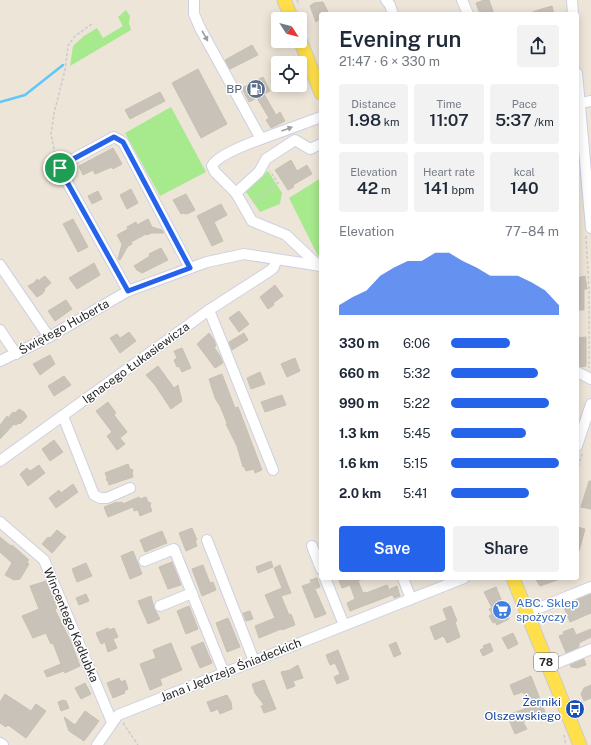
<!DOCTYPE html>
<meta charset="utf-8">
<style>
:root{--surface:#fff;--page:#f2f2f3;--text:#1f2937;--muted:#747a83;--accent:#2563eb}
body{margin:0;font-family:"Public Sans",sans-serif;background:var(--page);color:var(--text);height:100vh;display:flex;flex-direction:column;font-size:15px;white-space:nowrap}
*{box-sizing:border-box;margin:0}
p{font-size:13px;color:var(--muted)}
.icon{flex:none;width:22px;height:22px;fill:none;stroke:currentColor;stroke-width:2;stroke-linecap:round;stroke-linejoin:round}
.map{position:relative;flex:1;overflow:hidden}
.panel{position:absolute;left:319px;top:12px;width:260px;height:568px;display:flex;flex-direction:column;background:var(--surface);border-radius:4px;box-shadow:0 2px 10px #0003}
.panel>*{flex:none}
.needle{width:26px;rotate:126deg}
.buttons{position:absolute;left:271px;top:12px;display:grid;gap:8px}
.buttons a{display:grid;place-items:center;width:36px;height:36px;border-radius:4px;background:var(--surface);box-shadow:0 2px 10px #0003;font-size:20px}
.pin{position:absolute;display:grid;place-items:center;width:34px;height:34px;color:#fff;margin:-17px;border:2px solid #fff;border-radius:50%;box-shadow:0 1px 4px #0007}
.round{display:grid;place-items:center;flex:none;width:42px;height:42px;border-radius:4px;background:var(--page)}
.summary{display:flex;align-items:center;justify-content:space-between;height:68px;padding:0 20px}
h1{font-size:22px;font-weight:600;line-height:30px}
.metrics{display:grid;grid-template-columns:repeat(3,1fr);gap:6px;height:68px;padding:4px 20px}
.metrics div{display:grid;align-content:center;border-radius:4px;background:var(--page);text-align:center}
.metrics b{font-size:17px;font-weight:600}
.metrics small{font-size:11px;font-weight:400}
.metrics p{font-size:11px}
.chart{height:112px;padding:8px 20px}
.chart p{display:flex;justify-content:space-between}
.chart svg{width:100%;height:72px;margin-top:4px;fill:var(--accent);opacity:.7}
.action{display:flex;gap:8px;margin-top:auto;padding:8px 20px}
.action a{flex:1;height:46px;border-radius:4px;background:var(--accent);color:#fff;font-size:16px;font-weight:600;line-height:46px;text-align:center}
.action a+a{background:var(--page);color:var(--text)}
ul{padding:0 20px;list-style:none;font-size:13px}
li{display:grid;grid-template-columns:64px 48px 1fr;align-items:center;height:30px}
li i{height:10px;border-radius:5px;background:var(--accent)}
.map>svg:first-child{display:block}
.green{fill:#a7ea8e}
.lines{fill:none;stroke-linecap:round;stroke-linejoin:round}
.stream{stroke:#5ec8fb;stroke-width:2.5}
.building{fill:#c8c2b8;stroke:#c8c1b2}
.minor-casing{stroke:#cdd0e4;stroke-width:12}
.major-casing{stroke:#cbcbcb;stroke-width:15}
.path{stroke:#cbcbcb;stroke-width:1.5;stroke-dasharray:3 2;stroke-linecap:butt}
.minor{stroke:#fff;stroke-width:10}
.major{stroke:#ffe04b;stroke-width:13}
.oneway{fill:#9e9e9e}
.route-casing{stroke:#fff;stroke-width:8}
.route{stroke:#2563eb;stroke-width:5}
.labels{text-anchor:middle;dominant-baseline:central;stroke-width:3;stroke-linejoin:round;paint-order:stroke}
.shield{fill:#fff;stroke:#686868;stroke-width:1}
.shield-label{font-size:11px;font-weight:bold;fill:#282828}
.service-label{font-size:12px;fill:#4e5e75;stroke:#fff;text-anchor:end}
.street-label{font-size:12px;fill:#282828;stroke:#fff}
.shop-label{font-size:12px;fill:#366cbe;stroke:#fff;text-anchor:start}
.transit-label{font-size:12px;fill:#164399;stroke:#fff;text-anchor:end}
</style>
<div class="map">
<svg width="591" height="745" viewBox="0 0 591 745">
<rect width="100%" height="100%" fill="#ede5d8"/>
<g class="green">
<path d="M126 10 130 16 129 23 131 30 70 66 73 46 84 36 97 28 103 38 123 26 118 17Z"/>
<path d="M171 107 206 172 160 196 125 133Z"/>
<path d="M268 171 282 193 280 204 260 212 246 192 249 187Z"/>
<path d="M321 178V253L318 256 289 198Z"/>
</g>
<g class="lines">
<path class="stream" d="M0 102 25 95 63 65"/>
</g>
<g class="building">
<path d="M484 0H489L494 14H480L476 3Z"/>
<path d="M323 2 329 14H321V18L316 22 310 6 314 3Z"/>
<path d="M552 6 554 14H532V12Z"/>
<path d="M252 45 258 55 230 69 225 60Z"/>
<path d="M198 69 227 124 201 138 172 83Z"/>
<path d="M263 77 270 91 264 94 276 115 280 112 285 121 271 128 266 120 269 118 257 98 249 102 242 88Z"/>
<path d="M160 92 165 101 130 119 125 110Z"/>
<path d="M113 148 122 164 113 169 112 167 95 174 93 170 83 175 79 166Z"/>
<path d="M291 160 297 171 307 165 312 174 293 185 294 187 288 190 275 170Z"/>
<path d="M131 189 138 203 127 209 120 195Z"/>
<path d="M98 191 102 199 92 204 88 196Z"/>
<path d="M186 194 195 210 187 214 183 213 181 214 173 200Z"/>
<path d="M221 204 227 215 214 222 223 241 212 246 197 216Z"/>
<path d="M73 219 88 247 78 252 63 224Z"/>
<path d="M148 219 152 227 162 230 164 233H151L147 235 146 234 131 242 132 244 128 246 120 260 118 259 122 244 117 235 128 229 127 227 136 222 137 225Z"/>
<path d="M161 248 168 260 142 273 137 270 134 266 150 256 149 254Z"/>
<path d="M94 263 100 275 77 289 69 278Z"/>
<path d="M45 276 51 283 44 289 45 290 42 294 37 297 28 286 34 283 37 279 38 281Z"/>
<path d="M585 276 587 289H584V310H577V278Z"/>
<path d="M275 285 283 296 273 303 274 305 268 309 260 297Z"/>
<path d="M66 300 72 309 55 321 48 311Z"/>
<path d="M239 311 249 324 239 332 229 318Z"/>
<path d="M129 332 136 341 120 353 110 338 117 334 120 338 122 337Z"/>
<path d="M209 333 214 340 216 346 214 347 220 356 223 363 215 368 197 344Z"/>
<path d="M244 333 248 340 232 350 229 342Z"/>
<path d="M586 337V366L581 367 577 366V338Z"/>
<path d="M182 348 191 368 182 372 179 366 177 367 174 360 177 358 174 351Z"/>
<path d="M50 355 55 364 40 375 33 364Z"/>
<path d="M295 358 300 371 287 377 281 364Z"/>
<path d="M158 366 174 388 178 385 182 401 171 409 155 385 146 375Z"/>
<path d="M260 372 265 384 251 389 247 378Z"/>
<path d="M222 374 235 408 238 407 240 412 262 470 255 473 254 469 246 471 244 466 243 467 237 446 226 424 227 423 220 406 215 398 209 379Z"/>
<path d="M64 376 71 385 54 396 48 386Z"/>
<path d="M282 395 286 405 265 412 261 402Z"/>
<path d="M108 402 116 413 114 415 127 432 120 438 125 444 117 450 107 436 112 432 96 411Z"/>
<path d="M19 409 24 412 27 417 20 424 19 423 16 425 14 424 0 439V425L7 416 8 418 13 412 15 413Z"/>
<path d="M54 440 63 452 50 461 42 449Z"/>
<path d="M128 464 130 469 133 470 132 473 133 477 109 485 108 481 106 480 107 478 105 473Z"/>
<path d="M39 465 45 473 28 486 20 474 27 468 30 471Z"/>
<path d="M589 481H591V509L581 507Z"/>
<path d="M73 484 78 492 56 508 49 498 59 490 61 493Z"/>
<path d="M139 497 140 499 146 497 148 502 151 503 150 506 152 511 140 516 138 510 134 511 133 507 108 517 104 507 117 502 118 503 122 502 123 504Z"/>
<path d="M577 527 585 529 579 551H577Z"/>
<path d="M192 528 197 540H195L197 546 186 551 179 533Z"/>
<path d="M57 530 66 537 52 553 42 544 48 537 50 538Z"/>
<path d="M162 531 167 543 145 552 140 540Z"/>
<path d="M0 537 11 546 12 545 29 560 27 562 29 564 20 579 14 580 5 575 12 563 0 552Z"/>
<path d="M133 551 142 574 130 579 121 556Z"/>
<path d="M271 561 273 567 258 573 256 567Z"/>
<path d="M172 562 181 585 168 589 159 567Z"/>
<path d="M86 563 92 576 77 582 72 569Z"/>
<path d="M203 565 210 583 213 582 216 590 202 596 192 569Z"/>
<path d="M280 565 291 593 281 596 289 615 291 614 295 625 282 630 281 629 259 638 255 626 275 618 265 595 282 588 274 568Z"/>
<path d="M317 578 320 587 315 589 326 614 315 618 302 586 311 583 310 580Z"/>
<path d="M338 578H365L358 581 363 593 365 592 366 593 387 585 392 595 350 611 347 603 355 599 350 585 342 588Z"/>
<path d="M535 578H560V579L540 586Z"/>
<path d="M46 581 57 608 55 610 70 640 80 666 65 673 64 671 47 677 44 671 61 664 53 643 51 644 46 633 33 638 22 616 39 609 30 586Z"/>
<path d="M397 586 400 596 394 598 390 589Z"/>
<path d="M496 587 509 619 497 625 495 622 493 623 489 616 492 614 489 609 492 608 484 592Z"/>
<path d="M86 594 89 601 79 605 76 598Z"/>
<path d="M591 594V613L570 622 563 605Z"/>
<path d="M151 596 154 608 160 619 148 624 138 601Z"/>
<path d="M189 606 198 629 186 634 177 611Z"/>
<path d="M451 606 457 621 455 622 460 637 447 643 445 638H444L443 636 435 640 430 627 447 620 443 609Z"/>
<path d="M250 611 253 619 246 621 243 613Z"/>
<path d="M228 618 240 647 227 652 216 623Z"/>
<path d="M108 628 109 630 114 628 118 637 113 639 117 648 108 652 105 642 101 644 96 633Z"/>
<path d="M573 628 576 635 591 629V637L579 643V647L566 653 559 636 564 634 563 632Z"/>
<path d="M513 633 518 644 508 649 502 638Z"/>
<path d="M203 642 212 663 200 668 191 647Z"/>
<path d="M396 642 401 654 394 657 389 645Z"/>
<path d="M171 643 182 670 160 679 162 685 150 690 140 664 156 658 153 650Z"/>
<path d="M490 643 493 651 483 656 480 650 484 648 483 646Z"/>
<path d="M338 650 349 679 337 684 334 677 340 674 335 663 330 665 326 655Z"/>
<path d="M584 659 586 665 577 668 571 667 570 665Z"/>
<path d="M298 665 303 678 293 681 295 686 287 689 281 672 290 670Z"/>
<path d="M531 676 545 712 523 722 527 729 515 734 507 715 530 707 523 692 514 695 510 685Z"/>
<path d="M119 678 121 682 125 680 128 689 124 691 125 693 113 698 107 683Z"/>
<path d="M264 680 276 709 264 713 261 706 264 705 255 693 252 684Z"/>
<path d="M85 683 91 694 81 699 75 688Z"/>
<path d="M591 685V698L584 701 581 694 584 688Z"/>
<path d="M5 694 31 711 36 704 46 711 26 738 8 725 6 727 0 723V702Z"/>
<path d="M227 695 231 702 232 709 220 714 218 709 211 712 207 702Z"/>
<path d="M63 700 66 701 69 708 61 711 58 702Z"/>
<path d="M85 711 99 721 84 741 69 731 64 717 75 725Z"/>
</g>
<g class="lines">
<defs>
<g id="minor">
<path d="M194 0V14L200 28 261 139 321 117"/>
<path d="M386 0 390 5 393 14"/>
<path d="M462 0 468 14"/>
<path d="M572 0 573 14"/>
<path d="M577 73 591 228"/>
<path d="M577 104 591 101"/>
<path d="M236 193 215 172 212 166C217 155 250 143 261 139"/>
<path d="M0 265 49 337"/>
<path d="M319 266 286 235 252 221 236 193 259 172 266 159 295 140 310 149 321 144"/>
<path d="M128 291 62 173 60 168 64 164 114 137 123 142 190 268"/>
<path d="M209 310 273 470"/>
<path d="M0 330 16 354"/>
<path d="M0 361 49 337 128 291 207 262 244 254 321 266"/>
<path d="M577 372 591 379"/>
<path d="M63 416 94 495 100 498H107L130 488"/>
<path d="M577 446 591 404"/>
<path d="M0 461 209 310 271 270 274 267 276 260"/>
<path d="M0 522 44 560 112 722"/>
<path d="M207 540 254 661"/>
<path d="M312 546 321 569"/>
<path d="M144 561 174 549 224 673"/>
<path d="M325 578 344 625"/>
<path d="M403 578 411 599"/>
<path d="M160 606 192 593"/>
<path d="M527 613 591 587"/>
<path d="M548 667 591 649"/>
<path d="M0 743 3 745"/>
<path d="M97 745 118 715 464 578"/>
</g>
<g id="major">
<path d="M284 0 292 19"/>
<path d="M300 40 321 93"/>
<path d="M513 578 580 745"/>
</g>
</defs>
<use href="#minor" class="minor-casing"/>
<use href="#major" class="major-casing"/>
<g class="path">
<path d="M297 0 299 5"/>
<path d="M303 22 305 30"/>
<path d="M56 159 51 134 54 113 65 70 68 46 74 37 93 23"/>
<path d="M253 202 278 183 270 171"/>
<path d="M586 236 589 292V368"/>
<path d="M577 471 582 454"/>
<path d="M123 723 138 745"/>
<path d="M564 735 566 745"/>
</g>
<use href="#minor" class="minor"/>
<use href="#major" class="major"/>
</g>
<defs><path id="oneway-solid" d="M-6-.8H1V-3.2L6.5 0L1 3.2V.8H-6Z"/></defs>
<g class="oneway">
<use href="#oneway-solid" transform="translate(205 36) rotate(61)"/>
<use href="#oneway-solid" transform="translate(287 129) rotate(-20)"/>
</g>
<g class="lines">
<defs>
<path id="route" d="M114 137 123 142 190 268 128 291 62 173 60 168 64 164Z"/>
</defs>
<use href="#route" class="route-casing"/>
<use href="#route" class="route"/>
</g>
<defs>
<symbol id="fuel-disc" viewBox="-11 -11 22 22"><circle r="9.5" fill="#5c6f8a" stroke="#fff"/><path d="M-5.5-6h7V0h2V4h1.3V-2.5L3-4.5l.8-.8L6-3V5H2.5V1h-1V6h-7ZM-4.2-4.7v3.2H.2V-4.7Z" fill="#fff"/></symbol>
<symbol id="supermarket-disc" viewBox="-11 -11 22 22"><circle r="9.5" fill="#3f7fe0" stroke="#fff"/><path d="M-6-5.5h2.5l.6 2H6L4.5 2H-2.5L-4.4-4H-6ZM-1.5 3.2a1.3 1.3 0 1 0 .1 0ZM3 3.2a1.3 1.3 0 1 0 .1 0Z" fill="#fff"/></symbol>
<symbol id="bus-disc" viewBox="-11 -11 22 22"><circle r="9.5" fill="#1a4fb4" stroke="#fff"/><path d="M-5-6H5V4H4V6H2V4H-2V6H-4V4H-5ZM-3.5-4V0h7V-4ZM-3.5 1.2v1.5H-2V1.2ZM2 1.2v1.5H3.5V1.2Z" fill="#fff"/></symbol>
</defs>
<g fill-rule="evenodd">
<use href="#fuel-disc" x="245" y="78" width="22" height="22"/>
<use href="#supermarket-disc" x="491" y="599" width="22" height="22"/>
<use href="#bus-disc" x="564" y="698" width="22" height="22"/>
</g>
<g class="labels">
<rect class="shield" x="534" y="653" width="24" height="18" rx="3"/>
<g class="shield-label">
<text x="546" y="662">78</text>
</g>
<g class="service-label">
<text x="242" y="89">BP</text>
</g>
<g class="street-label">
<text transform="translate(64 327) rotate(-29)">Świętego Huberta</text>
<text transform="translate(136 363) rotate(-36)">Ignacego Łukasiewicza</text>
<text transform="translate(71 625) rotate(67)">Wincentego Kadłubka</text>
<text transform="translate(231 670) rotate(-22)">Jana i Jędrzeja Śniadeckich</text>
</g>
<g class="shop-label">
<text x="516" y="603">ABC. Sklep<tspan x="516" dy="14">spożyczy</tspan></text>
</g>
<g class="transit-label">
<text x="561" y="702">Żerniki<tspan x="561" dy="14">Olszewskiego</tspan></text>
</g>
</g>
</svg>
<div class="buttons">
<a><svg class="needle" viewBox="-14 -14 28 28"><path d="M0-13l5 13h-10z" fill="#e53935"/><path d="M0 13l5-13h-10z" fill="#747a83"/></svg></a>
<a><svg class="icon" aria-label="locate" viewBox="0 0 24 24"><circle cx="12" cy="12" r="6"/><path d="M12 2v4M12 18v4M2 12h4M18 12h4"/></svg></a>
</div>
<div class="pin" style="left:60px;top:168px;background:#1e9e55"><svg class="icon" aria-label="arrive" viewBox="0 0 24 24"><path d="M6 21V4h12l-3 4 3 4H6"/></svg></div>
<section class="panel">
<div class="summary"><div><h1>Evening run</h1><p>21:47 · 6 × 330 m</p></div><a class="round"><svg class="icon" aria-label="share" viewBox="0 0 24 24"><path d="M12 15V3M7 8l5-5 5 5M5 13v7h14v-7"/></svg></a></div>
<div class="metrics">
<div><p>Distance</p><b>1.98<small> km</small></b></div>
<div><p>Time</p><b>11:07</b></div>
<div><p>Pace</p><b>5:37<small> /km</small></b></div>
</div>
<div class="metrics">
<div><p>Elevation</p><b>42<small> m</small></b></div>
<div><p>Heart rate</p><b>141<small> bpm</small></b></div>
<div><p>kcal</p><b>140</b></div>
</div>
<div class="chart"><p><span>Elevation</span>77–84 m</p>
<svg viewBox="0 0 160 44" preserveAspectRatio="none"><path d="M0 44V38L10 33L20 29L30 20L40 15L50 11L60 11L70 6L80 6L90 11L100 15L110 20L120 20L130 20L140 24L150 29L160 38V44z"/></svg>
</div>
<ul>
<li><b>330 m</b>6:06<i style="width:55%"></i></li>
<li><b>660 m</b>5:32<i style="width:81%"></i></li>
<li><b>990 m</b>5:22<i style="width:91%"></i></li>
<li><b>1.3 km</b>5:45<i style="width:69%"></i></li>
<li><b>1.6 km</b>5:15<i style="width:100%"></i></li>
<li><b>2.0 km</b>5:41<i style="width:72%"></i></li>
</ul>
<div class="action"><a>Save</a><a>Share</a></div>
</section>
</div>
